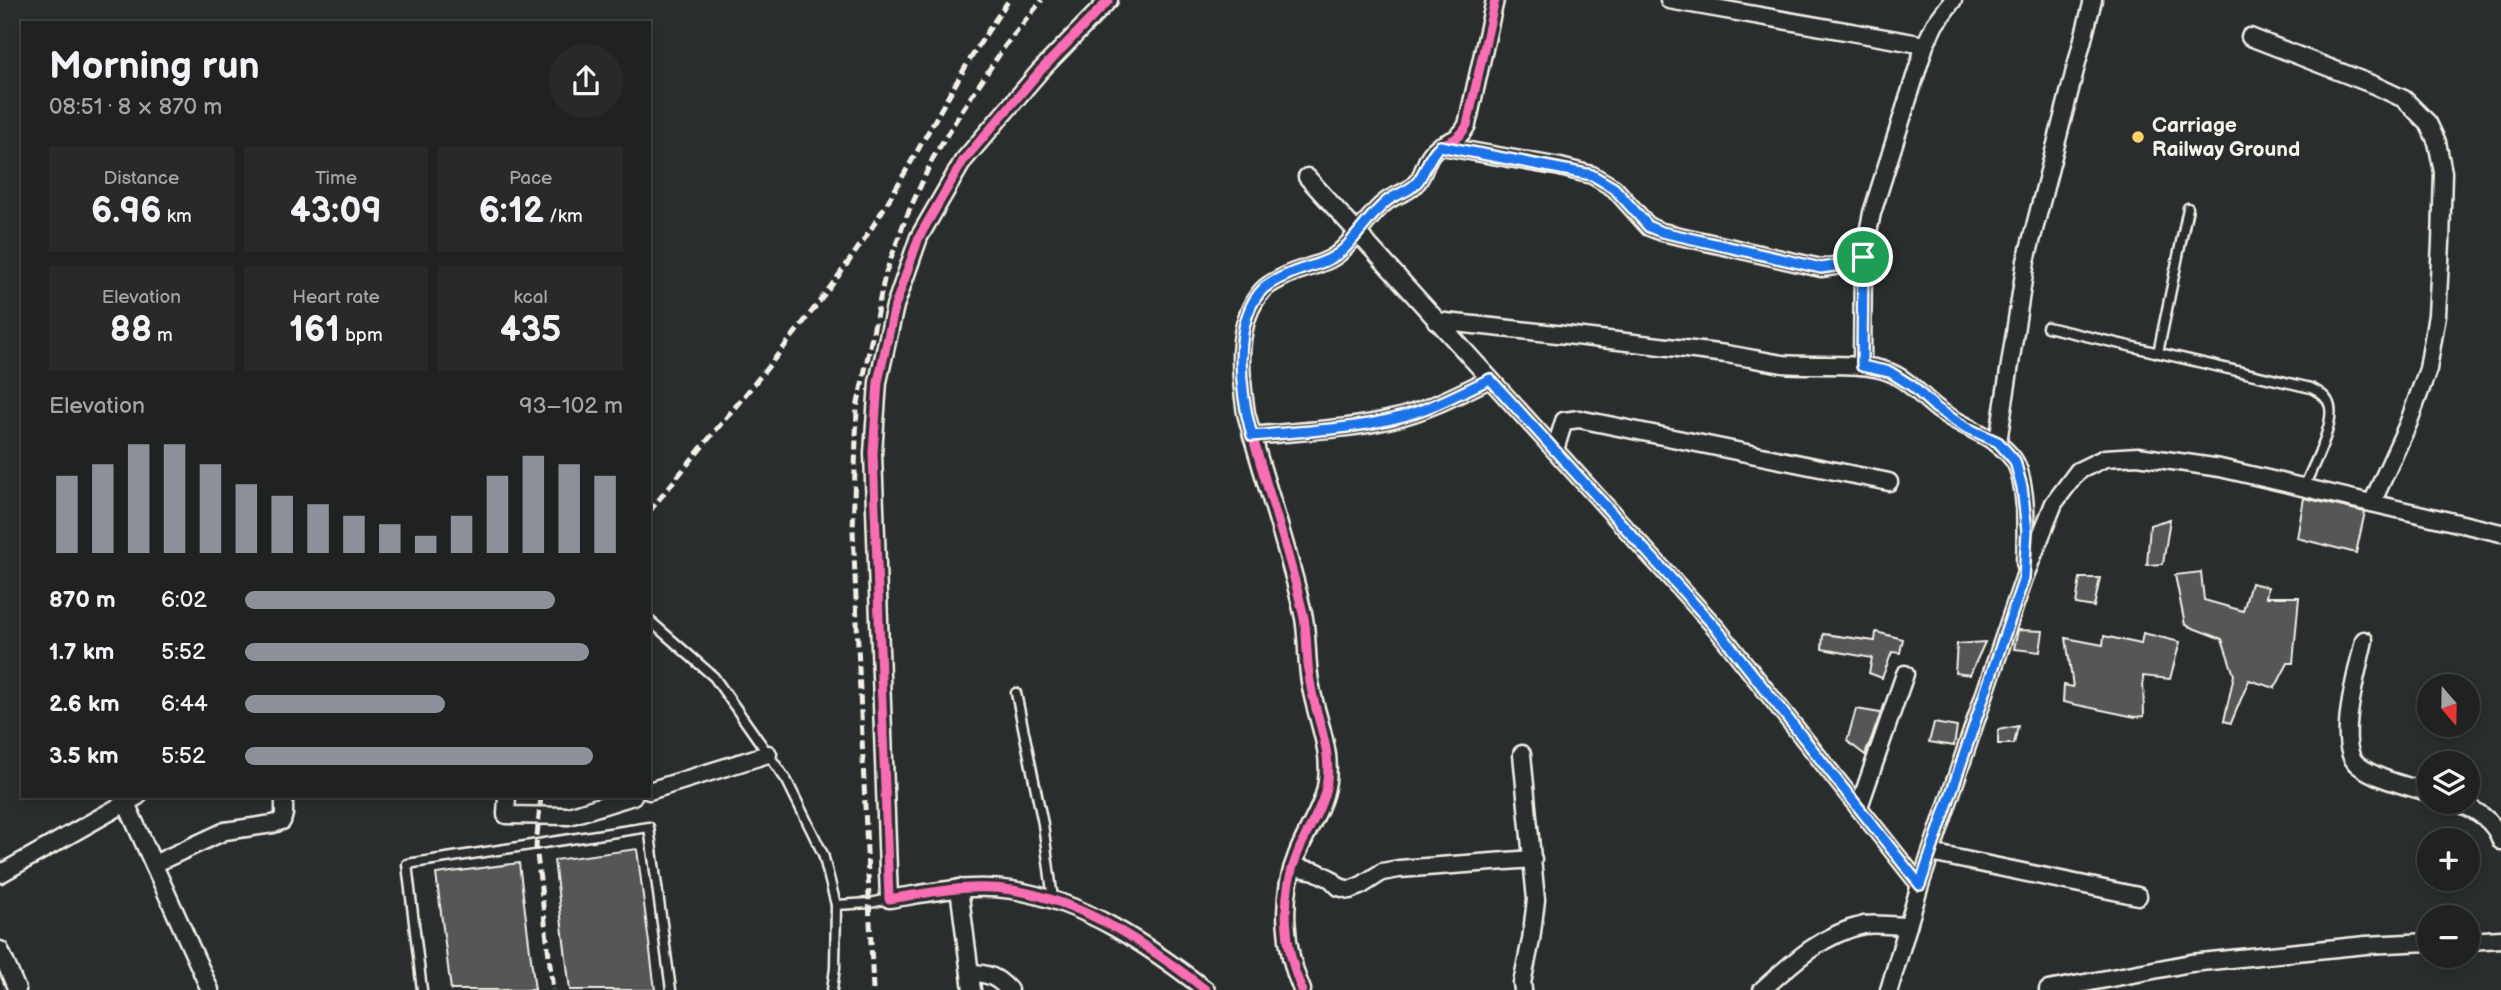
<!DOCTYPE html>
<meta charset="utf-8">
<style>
:root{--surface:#202222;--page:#282a2a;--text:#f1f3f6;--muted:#a2a4a5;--line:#3d3f40;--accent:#8c9099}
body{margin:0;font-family:"Balsamiq Sans",sans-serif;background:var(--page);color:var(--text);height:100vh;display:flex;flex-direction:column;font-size:26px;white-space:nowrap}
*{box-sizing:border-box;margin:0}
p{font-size:23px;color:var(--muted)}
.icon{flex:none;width:38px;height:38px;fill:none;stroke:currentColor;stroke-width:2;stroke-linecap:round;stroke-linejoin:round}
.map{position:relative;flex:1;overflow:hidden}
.side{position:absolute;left:21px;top:21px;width:630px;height:777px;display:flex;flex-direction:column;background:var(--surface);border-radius:0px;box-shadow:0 4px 10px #0003,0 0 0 2px var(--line)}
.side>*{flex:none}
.needle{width:46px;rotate:160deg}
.fabs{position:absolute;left:2417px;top:674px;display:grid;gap:14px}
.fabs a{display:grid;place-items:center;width:63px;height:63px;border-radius:50%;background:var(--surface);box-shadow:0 4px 10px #0003,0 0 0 2px var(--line);font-size:35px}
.pin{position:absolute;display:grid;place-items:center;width:60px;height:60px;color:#fff;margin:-30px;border:4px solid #fff;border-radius:50%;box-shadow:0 2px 7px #0007}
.round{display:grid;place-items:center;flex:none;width:74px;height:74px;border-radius:37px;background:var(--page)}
.headline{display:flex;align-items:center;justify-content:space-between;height:119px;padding:0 28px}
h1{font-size:38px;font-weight:700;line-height:52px}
.metrics{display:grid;grid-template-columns:repeat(3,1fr);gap:10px;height:119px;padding:7px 28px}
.metrics div{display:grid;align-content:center;border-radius:0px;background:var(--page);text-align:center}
.metrics b{font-size:35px;font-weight:700}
.metrics small{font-size:19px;font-weight:400}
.metrics p{font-size:19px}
.chart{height:196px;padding:14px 28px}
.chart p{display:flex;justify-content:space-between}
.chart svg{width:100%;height:126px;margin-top:7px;stroke:var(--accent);stroke-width:6}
ul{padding:0 28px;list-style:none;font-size:23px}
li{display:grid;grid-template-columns:112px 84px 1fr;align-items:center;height:52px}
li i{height:18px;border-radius:9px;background:var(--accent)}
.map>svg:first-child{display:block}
.building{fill:#555756;stroke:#f4f1e8;stroke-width:2}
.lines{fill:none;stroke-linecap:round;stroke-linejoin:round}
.service-casing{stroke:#f4f1e8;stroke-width:13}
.minor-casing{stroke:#f4f1e8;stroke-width:21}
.service{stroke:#2a2d2e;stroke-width:8}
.minor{stroke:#2a2d2e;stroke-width:16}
.rail{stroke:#f4f1e8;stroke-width:5;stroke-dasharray:10 5;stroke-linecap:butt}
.cycleway-casing{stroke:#2a2d2e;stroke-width:13}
.cycleway{stroke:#f96db3;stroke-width:9}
.route-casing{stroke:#fff;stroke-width:14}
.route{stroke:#1a73e8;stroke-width:9}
.poi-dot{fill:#ffd166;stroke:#2a2d2e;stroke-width:2.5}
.labels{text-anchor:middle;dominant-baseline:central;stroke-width:5;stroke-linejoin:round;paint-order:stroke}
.poi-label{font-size:21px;font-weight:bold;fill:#f4f1e8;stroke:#2a2d2e;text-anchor:start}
</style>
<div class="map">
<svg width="2501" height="990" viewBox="0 0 2501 990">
<rect width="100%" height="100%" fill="#2a2d2e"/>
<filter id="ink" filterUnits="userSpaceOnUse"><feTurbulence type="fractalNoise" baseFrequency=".0143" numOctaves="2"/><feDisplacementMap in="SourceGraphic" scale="14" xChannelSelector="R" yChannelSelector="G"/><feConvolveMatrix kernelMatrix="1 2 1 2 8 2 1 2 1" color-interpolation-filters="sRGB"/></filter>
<g filter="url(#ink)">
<g class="building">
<path d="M2304 498 2365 512 2356 553 2297 538Z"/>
<path d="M2170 519 2163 564 2147 565 2150 525Z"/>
<path d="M2201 572 2204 600 2243 611 2251 583 2268 587 2266 597H2299L2293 663H2288L2275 688 2249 680 2231 723 2224 721 2234 675 2222 639 2185 625 2175 575Z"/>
<path d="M2080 578H2100L2094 607 2076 604Z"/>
<path d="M2018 630 2043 631 2040 652 2014 649Z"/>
<path d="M1876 632 1903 639 1900 653 1892 652 1882 678 1869 673 1872 658 1822 649 1823 634 1875 641Z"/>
<path d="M2143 633 2180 642 2170 679 2143 676 2144 716 2135 717 2063 702 2064 685 2073 687 2066 638 2103 645 2104 636 2141 644Z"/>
<path d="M1985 642 1970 675 1955 673 1957 644Z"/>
<path d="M1856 709 1881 713 1865 755 1847 741Z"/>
<path d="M1934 723 1957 727 1954 746 1929 742Z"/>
<path d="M2018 726 2014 744H1998V730Z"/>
<path d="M637 849 655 990H570L554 860Z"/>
<path d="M519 863 535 990H451L436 874Z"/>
</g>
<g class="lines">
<defs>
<g id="service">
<path d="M2047 327 2311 388C2319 392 2328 397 2330 407 2334 427 2312 468 2304 487"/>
<path d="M2158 353 2188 208"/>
<path d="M649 620 714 677 787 781 823 854 836 905 835 968 832 990"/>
<path d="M1016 693 1043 824 1053 899"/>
<path d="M836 905 870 903 889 899"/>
<path d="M422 990 407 864 649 827 671 990"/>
</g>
<g id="minor">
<path d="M1109 0 1040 71 963 161 919 237 895 306 878 382 873 453 889 899C929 893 971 883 1012 890 1084 901 1149 946 1206 990"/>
<path d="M1669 0 1925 45"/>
<path d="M2250 37 2374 85 2404 99 2428 123 2437 142 2443 172 2441 243 2437 315 2428 369 2408 424 2372 503"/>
<path d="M1441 146 1560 167 1592 175 1614 188 1649 227 1662 232 1821 268 1841 265 1863 257"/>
<path d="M1307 177 1717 629 1920 885"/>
<path d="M1436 321C1533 331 1629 342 1726 354 1745 357 1764 361 1783 364 1815 367 1861 361 1889 372 1906 378 1920 395 1935 407 1959 427 1995 434 2013 459 2028 479 2026 538 2025 563"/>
<path d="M1862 366 1863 257 1872 213 1925 45 1935 24 1953 0"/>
<path d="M1252 436C1299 431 1349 430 1396 418 1429 410 1460 393 1490 379"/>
<path d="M1998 442 2026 261 2093 0"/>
<path d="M1555 450 1564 421 1579 419 1889 482"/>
<path d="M2364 640C2359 666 2334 747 2358 765 2378 780 2406 785 2429 793"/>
<path d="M1522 754 1536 900 1531 940 1522 983 1523 990"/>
<path d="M649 791 768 754"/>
<path d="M507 796 506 815 569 816 633 796"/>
<path d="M2454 802C2474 808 2494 820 2501 841"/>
<path d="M126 803 210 990"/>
<path d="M1859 807 1905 674"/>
<path d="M1931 853 2138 896"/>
<path d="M154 864 225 831 273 824 282 821 284 814V796"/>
<path d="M1293 867 1315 871 1331 879 1339 887 1350 890 1362 885 1382 872 1399 869 1533 859"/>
<path d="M0 874 138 796"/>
<path d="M959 888 972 990"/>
<path d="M2468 941 2501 939"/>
<path d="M0 950 17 990"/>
<path d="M970 973C988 973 997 977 1009 990"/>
<path d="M1302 990C1284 949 1280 896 1297 855 1312 817 1332 800 1327 755 1324 732 1315 710 1311 687 1306 665 1308 641 1304 618 1289 549 1264 481 1246 413 1240 374 1234 321 1263 290 1268 284 1278 280 1285 276 1301 268 1321 266 1335 256 1354 243 1372 209 1390 199 1400 193 1409 192 1417 182 1424 174 1425 162 1431 154 1441 139 1456 146 1467 125L1495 0"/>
<path d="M1762 990C1792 963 1822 934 1864 925 1877 923 1894 926 1908 926"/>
<path d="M1889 990 1920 885 2024 578 2054 503 2078 471 2105 458 2138 456 2220 468 2501 533"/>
<path d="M2048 990 2191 963 2366 945 2429 942"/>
</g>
</defs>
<use href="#service" class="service-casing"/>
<use href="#minor" class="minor-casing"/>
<use href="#service" class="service"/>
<use href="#minor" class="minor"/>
<g class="rail">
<path d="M649 512C723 419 803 331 869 232 918 156 956 74 1009 0"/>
<path d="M541 796 536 846 553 990"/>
<path d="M873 990 853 530 857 408 885 275 905 220 933 158 962 110 1005 46 1042 0"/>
</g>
<defs>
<g id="cycleway">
<path d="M1109 0 1040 71 963 161 919 237 895 306 878 382 873 453 889 899C929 893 971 883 1012 890 1084 901 1149 946 1206 990"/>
<path d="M1302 990C1284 949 1280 896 1297 855 1312 817 1332 800 1327 755 1324 732 1315 710 1311 687 1306 665 1308 641 1304 618 1289 549 1264 481 1246 413 1240 374 1234 321 1263 290 1268 284 1278 280 1285 276 1301 268 1321 266 1335 256 1354 243 1372 209 1390 199 1400 193 1409 192 1417 182 1424 174 1425 162 1431 154 1441 139 1456 146 1467 125L1495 0"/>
</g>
</defs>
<use href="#cycleway" class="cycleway-casing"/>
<use href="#cycleway" class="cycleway"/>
</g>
</g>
<g class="lines" filter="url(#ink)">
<defs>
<path id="route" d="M1440 146 1592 175 1614 188 1649 227 1662 232 1821 268 1841 265 1863 257 1862 366 1890 372 1912 386 1936 408 1965 427 1998 442 2015 461 2022 487 2027 531 2024 578 1920 885 1717 629 1490 379C1460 393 1429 410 1396 418 1349 430 1299 431 1252 436 1241 396 1230 320 1264 288 1270 283 1280 278 1287 275 1306 266 1329 264 1345 248 1359 234 1371 214 1387 201 1397 193 1410 192 1418 181 1427 169 1428 156 1440 146Z"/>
</defs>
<use href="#route" class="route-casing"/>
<use href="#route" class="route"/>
</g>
<circle class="poi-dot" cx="2138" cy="137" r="7"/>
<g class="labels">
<g class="poi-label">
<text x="2152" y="125">Carriage<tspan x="2152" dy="24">Railway Ground</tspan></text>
</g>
</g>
</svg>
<div class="fabs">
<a><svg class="needle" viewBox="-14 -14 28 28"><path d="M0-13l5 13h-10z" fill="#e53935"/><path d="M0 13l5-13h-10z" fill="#a2a4a5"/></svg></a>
<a><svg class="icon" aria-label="layers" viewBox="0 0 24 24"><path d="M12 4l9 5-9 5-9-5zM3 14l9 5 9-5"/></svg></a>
<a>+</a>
<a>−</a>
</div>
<div class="pin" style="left:1863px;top:257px;background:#1e9e55"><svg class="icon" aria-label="arrive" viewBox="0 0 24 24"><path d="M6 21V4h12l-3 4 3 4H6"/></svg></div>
<section class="side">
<div class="headline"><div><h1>Morning run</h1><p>08:51 · 8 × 870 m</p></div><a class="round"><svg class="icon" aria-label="share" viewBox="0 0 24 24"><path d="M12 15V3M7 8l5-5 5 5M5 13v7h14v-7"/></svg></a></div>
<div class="metrics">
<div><p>Distance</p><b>6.96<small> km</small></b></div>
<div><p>Time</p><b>43:09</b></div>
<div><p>Pace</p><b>6:12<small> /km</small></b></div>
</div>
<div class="metrics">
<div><p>Elevation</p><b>88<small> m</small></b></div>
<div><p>Heart rate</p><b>161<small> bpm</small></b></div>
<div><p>kcal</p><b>435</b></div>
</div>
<div class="chart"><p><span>Elevation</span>93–102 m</p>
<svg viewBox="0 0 160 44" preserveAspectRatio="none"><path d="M5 44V17M15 44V13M25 44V6M35 44V6M45 44V13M55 44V20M65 44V24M75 44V27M85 44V31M95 44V34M105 44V38M115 44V31M125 44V17M135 44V10M145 44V13M155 44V17"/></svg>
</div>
<ul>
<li><b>870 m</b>6:02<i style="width:82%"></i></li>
<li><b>1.7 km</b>5:52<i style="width:91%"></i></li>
<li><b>2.6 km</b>6:44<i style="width:53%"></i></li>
<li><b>3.5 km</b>5:52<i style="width:92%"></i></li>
</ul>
</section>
</div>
